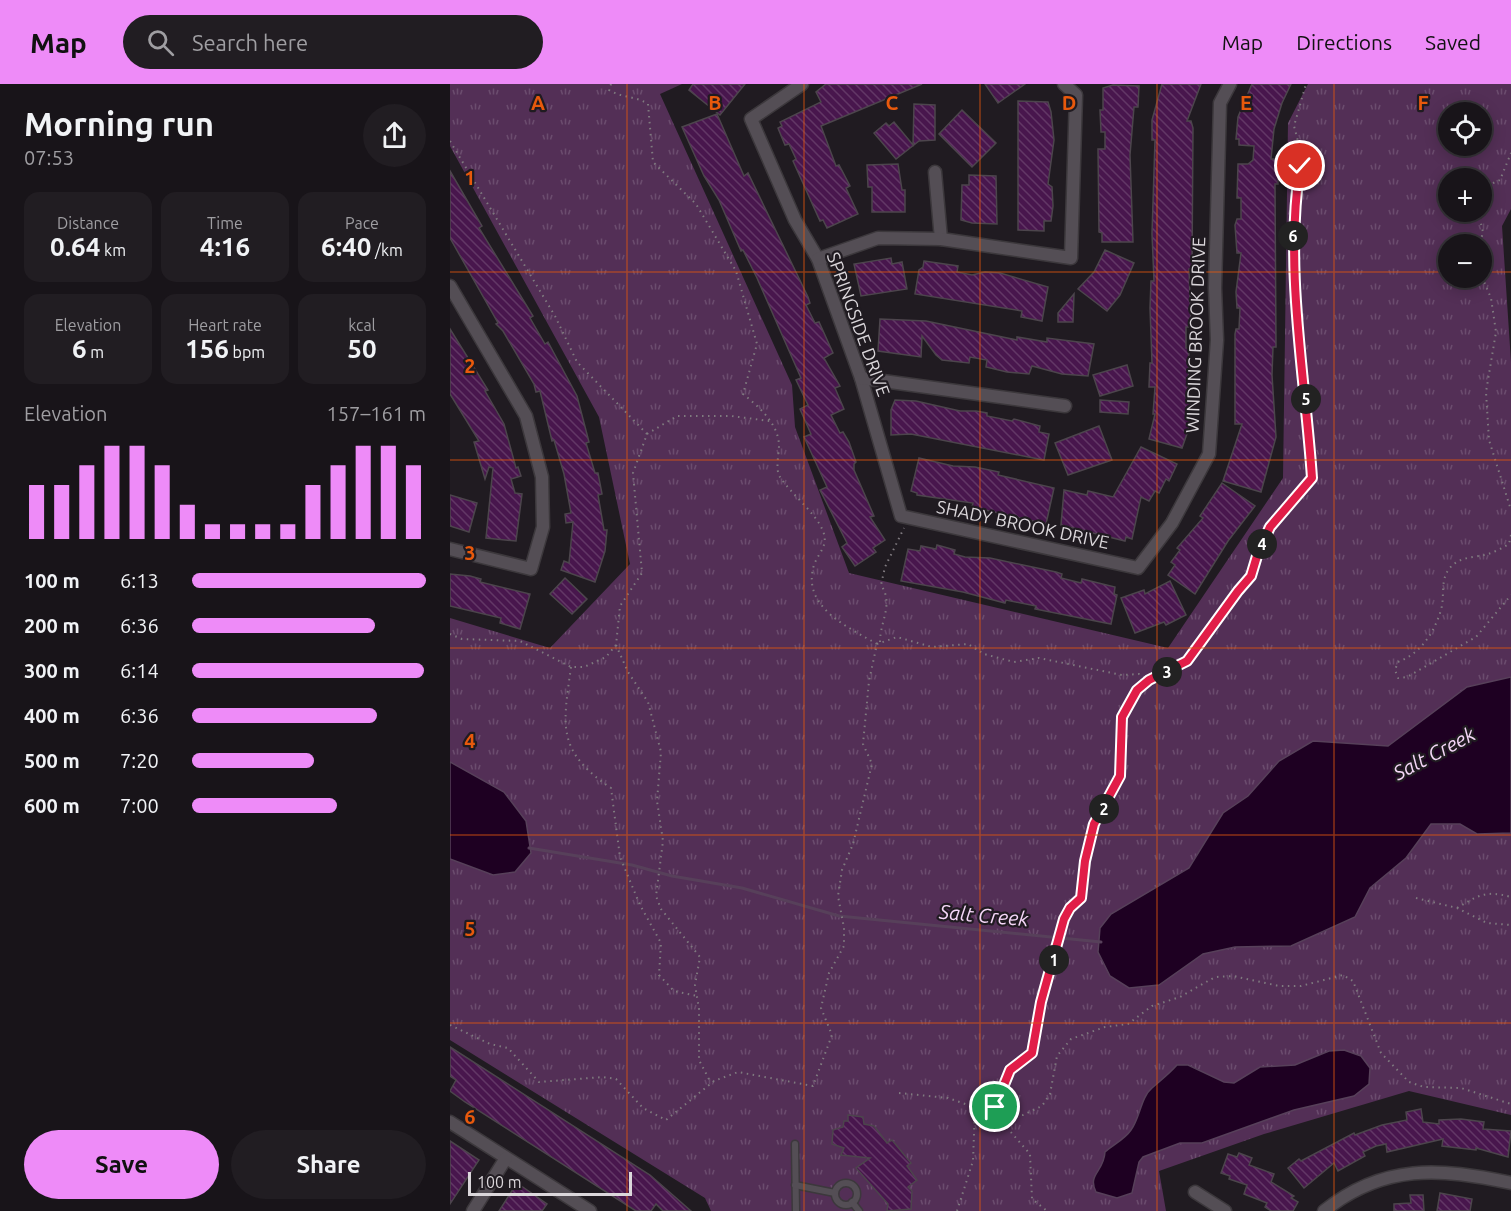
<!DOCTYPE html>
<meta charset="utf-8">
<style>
:root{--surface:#181419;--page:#211d22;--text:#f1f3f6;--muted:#9f9ea2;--line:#363338;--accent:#ee8bf8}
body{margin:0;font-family:Ubuntu,sans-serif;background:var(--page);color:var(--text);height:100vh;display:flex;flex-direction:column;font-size:22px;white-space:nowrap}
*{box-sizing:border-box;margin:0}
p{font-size:20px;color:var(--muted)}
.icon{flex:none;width:33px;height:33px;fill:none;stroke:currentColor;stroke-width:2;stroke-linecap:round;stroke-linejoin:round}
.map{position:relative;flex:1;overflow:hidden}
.drawer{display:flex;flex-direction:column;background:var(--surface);width:450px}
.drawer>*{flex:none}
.buttons{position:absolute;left:988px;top:18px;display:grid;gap:12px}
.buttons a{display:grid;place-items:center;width:54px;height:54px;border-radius:50%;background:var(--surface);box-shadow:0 3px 15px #0003,0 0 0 2px var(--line);font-size:30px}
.scale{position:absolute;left:18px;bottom:15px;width:164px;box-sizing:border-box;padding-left:6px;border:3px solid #dbd7db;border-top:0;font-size:16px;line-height:21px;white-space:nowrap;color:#dbd7db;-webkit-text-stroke:4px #201b21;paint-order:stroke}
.pin{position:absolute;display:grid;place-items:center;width:51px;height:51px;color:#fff;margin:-26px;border:3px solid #fff;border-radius:50%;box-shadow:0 2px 6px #0007}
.km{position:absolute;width:30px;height:30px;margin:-15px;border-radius:50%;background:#222;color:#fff;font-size:16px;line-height:30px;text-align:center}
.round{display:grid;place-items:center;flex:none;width:63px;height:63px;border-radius:32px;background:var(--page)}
.headline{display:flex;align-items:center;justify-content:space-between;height:102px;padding:0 24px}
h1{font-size:33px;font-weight:700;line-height:45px}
.figures{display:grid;grid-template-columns:repeat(3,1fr);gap:9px;height:102px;padding:6px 24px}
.figures div{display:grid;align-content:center;border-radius:15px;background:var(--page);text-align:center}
.figures b{font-size:26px;font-weight:700}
.figures small{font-size:16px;font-weight:400}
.figures p{font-size:16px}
.chart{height:168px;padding:12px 24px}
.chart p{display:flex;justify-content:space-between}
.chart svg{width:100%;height:108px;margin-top:6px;stroke:var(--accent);stroke-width:6}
.cta{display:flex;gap:12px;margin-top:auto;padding:12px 24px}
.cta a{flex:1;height:69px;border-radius:36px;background:var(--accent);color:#111;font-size:24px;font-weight:700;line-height:69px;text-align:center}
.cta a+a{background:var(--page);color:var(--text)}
ul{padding:0 24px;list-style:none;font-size:20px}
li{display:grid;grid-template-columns:96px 72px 1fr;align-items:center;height:45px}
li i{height:15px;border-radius:8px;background:var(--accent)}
header{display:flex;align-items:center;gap:36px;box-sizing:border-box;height:84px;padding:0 30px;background:var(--accent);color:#111}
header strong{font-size:28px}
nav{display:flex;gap:33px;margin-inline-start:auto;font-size:21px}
.search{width:420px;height:54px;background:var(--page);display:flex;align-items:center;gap:15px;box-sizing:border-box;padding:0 21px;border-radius:33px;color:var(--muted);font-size:22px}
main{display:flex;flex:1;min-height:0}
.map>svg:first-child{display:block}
.grass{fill:url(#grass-tufts);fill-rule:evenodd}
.water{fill:#1e0022;stroke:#57405a;stroke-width:1.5}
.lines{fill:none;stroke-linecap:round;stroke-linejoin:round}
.stream{stroke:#57405a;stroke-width:3}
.building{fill:url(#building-back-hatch);stroke:#4c454c;stroke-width:1.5}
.lane-casing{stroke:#3c383c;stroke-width:9}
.street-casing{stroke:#3c383c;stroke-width:15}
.path{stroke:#7f7a7f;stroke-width:2;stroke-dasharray:1.5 4.5;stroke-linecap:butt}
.lane{stroke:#544e55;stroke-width:6}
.street{stroke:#544e55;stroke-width:12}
.route-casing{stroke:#fff;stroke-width:12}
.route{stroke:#e11d48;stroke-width:8}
.grid{fill:none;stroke:#e8590c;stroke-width:1.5;stroke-opacity:0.55}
.labels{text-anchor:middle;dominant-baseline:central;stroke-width:4.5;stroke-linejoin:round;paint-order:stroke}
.street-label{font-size:18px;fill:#dbd7db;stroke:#201b21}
.water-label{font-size:20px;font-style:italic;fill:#f5d7f8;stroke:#201b21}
.grid-label{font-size:20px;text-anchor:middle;font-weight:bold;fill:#e8590c;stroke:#201b21;stroke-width:4.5;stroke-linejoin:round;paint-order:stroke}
</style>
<header>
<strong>Map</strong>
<div class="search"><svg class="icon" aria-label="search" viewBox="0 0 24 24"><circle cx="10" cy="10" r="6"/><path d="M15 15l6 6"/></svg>Search here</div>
<nav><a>Map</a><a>Directions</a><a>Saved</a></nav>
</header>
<main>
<section class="drawer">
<div class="headline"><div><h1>Morning run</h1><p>07:53</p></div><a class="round"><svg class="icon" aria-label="share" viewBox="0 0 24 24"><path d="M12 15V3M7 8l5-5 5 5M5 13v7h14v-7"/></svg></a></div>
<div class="figures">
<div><p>Distance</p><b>0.64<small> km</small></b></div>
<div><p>Time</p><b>4:16</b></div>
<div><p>Pace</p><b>6:40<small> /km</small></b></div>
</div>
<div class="figures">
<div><p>Elevation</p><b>6<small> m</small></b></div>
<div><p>Heart rate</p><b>156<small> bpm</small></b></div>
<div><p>kcal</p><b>50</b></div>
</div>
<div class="chart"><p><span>Elevation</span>157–161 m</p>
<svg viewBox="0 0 160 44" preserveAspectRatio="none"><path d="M5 44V22M15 44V22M25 44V14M35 44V6M45 44V6M55 44V14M65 44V30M75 44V38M85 44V38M95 44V38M105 44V38M115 44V22M125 44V14M135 44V6M145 44V6M155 44V14"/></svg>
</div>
<ul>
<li><b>100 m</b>6:13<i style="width:100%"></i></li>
<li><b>200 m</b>6:36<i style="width:78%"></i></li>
<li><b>300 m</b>6:14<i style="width:99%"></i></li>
<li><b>400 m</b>6:36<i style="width:79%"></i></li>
<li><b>500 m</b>7:20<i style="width:52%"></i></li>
<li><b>600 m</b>7:00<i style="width:62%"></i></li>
</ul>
<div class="cta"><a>Save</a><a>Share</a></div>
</section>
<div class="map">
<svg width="1061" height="1127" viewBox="0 0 1061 1127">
<defs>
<pattern id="grass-tufts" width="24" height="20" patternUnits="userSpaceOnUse" patternTransform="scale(1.5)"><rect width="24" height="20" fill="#532f56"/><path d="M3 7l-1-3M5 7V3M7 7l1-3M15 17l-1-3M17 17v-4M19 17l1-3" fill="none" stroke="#6b4c6e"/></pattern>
<pattern id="building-back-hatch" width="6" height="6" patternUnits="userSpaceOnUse" patternTransform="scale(1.5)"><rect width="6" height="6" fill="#48164d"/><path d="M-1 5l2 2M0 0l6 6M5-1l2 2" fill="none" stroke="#623766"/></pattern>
</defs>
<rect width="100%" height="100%" fill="#201b21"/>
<path class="grass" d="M0 0H232L210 10 342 301 345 343 399 489 718 564 833 394 838 39 858 0H1061V125L1052 142 1061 278V1031L959 1007 814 1050 709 1087 716 1127H261L255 1114 0 956V534L100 564 180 480 149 333 0 62ZM999 28H1032V62H999ZM999 94H1032V128H999ZM999 160H1032V194H999Z"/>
<g class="water">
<path d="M1061 593V749L1027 750 1010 740H981L956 774 920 804 905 833 841 862 785 863 753 870 709 901 679 904 660 892 648 868 650 844 661 830 739 784 773 729 798 712 829 677 863 657 938 662 1017 603Z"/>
<path d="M0 678 54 708 76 737 81 769 65 788 43 791 0 775Z"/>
<path d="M894 966 911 972 920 984 919 1000 904 1012 844 1026 752 1059H730L693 1073 689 1078 682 1109 667 1114 646 1108C637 1090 654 1088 655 1068 663 1061 675 1055 681 1046 690 1034 691 1013 702 1004 711 996 719 990 727 981H738L774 998 784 999 810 983 845 981 879 967Z"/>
</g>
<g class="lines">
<path class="stream" d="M79 764 182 781 222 792 292 804 389 832 651 858"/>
</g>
<g class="building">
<path d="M243 0H295L270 31 239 6Z"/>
<path d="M376 0H472L371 42 386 82 389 81 400 102 396 104 408 130 377 144 373 136 370 137 343 77 346 75 339 60 335 61 328 44 332 42 330 38 371 18 366 8Z"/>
<path d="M535 0H575L548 19Z"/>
<path d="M712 0H751L737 37H741L743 44 742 185H739L741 243H736V264H739L738 316H741L740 341 732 364 699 355 705 330H703L705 303H699L700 279H702L700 224 701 197H704L702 150 705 56H702V36Z"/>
<path d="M802 0H841L832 19 824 45 821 75H828V100H825L826 263H823L822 291 826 353 811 408 773 397 792 340H785V250L786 245H789L790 224H787L786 208 791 169H787L785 141 787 135H791V114H787L788 80H798L803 76 804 62 789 61V55H786L788 33Z"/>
<path d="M663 1 689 2 688 23H684L680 71 683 158H652V149L649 148 648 65H655V48H651L650 26H653V4Z"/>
<path d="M568 17 598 18 601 28 604 56 598 100 602 103 603 122 601 137H594V147L568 146Z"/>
<path d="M464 20 485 21V56L469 57 446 75 424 49 436 39 439 42 444 38 463 61Z"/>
<path d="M512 26 546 59 522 83 489 50Z"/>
<path d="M267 30 294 92 298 89 358 213 360 219 356 221 365 239 369 238 383 269 374 274 390 302 385 304 394 325 381 331 390 349 393 348 399 358 406 378 404 380V386L424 432 420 433 435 456 423 464 426 468 405 482 392 463 397 459 370 406 377 403 354 353 361 350 350 325 358 321 346 296 351 294 307 194 293 166 291 167 269 116 254 92 232 43Z"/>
<path d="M448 80 452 106H455V128H422V103H418L417 81Z"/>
<path d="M0 87 32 142 29 144 83 232 80 234 95 260 98 258 127 312 139 358 136 359 145 389H148L152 410 148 411 154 446H157L155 467 145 498 111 486 114 477 119 479 123 438 116 439 115 430 121 429 114 390 104 356 102 357 90 307 86 308 84 300 53 247 46 240 48 239 0 154Z"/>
<path d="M519 91 546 92 547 140 522 139 511 136 512 101H519Z"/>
<path d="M655 166 684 179 670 211 657 227 628 205 644 188Z"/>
<path d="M441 174 442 180 452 178 457 205 411 212 404 180Z"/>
<path d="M474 177 508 182 507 188 522 191 535 188 550 189 598 203 592 237 571 233 572 227 465 210 469 186 473 183Z"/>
<path d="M624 210 623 238H608V229Z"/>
<path d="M430 235 476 237 567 256V253L597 258V254L644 260 638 292 612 290 582 282 579 290 557 288 536 283 537 276 520 273 519 279 492 276 486 271 472 252 471 273 428 267Z"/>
<path d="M0 245 38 306 35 307 54 340 66 384 68 383 71 392 61 395 65 409 72 410 66 457 36 454 43 384 39 383 35 395 24 358 29 357 0 310Z"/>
<path d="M677 281 683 302 650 312 643 291Z"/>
<path d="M445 316 466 317 510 327H526L537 329V332L562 337 564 335 590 342 589 348 599 350 594 376 461 350 441 351V326Z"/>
<path d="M650 316 679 318 678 330 650 328Z"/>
<path d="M649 342 662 376 618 391 605 359Z"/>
<path d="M691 363 727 380 719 397 716 395 709 409 705 407 699 417 691 413 682 455 676 453 675 457 611 441 614 406 637 411 638 407 663 413Z"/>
<path d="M469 374 503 382 525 383 549 388 548 391 604 404 596 440 522 423 523 419 467 411V409L461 407Z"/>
<path d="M772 399 805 422 778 457 745 510 718 491 725 481 721 478 730 466 727 464 753 434 750 432Z"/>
<path d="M0 411 27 419 19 448 0 442Z"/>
<path d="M487 461 505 466 504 470 515 473 540 474 606 488 612 490 611 494 631 499 632 495 665 503 664 510 667 511 661 540 585 525 586 522 556 516 555 519 513 508 451 497 458 465 470 467 471 462 486 465Z"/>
<path d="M0 490 20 492 31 495 30 498 80 510 70 545 50 539 51 534 0 522Z"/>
<path d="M115 494 137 515 122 530 100 510Z"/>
<path d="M720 497 736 531 716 541 714 538 685 549 671 514 694 506 695 510Z"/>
<path d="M0 963 200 1091 241 1127H213L206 1120 201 1127H186L15 1018 0 1007 6 996 0 992Z"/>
<path d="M971 1025 973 1038 989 1040V1036L1011 1035 1034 1038 1033 1045 1061 1047 1058 1073 1026 1064V1066L992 1062 993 1055 937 1068 936 1060 926 1062 913 1068 915 1072 888 1087 884 1079 854 1104 838 1084 849 1075 851 1077 904 1049 905 1051 932 1041 957 1036 956 1028Z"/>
<path d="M398 1031 413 1033 414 1040 424 1042 437 1059 442 1056 461 1079 457 1082 467 1096 458 1103 462 1107 461 1125 437 1127 438 1120 406 1084 420 1074 391 1071 394 1064 382 1060 383 1046 393 1043 394 1037H398Z"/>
<path d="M0 1057 29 1076 0 1120Z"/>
<path d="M789 1069 802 1074 799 1081 824 1090 821 1098 844 1112 841 1114 848 1118 843 1127H821L815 1123 817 1119 794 1110 797 1101 779 1095 780 1092 771 1089 778 1070 787 1073Z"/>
<path d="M67 1099 97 1120 92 1127H49Z"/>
<path d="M990 1109 1022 1115 1020 1127H987Z"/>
<path d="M960 1111H973L974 1127H944V1120L961 1119Z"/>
</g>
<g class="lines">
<defs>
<g id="lane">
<path d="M345 1060 346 1127"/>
<circle cx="396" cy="1110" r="11"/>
<path d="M345 1101 385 1109"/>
<path d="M402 1118 409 1127"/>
</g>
<g id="street">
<path d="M352 0 301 35 345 136 368 175 411 294 451 432 688 484 722 439 759 370 767 256 765 204 770 19 780 0"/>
<path d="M485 88 491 155"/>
<path d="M368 175 428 154 491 155 621 174 626 11 614 0"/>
<path d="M0 202 76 332 92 393 93 443 81 485 0 465"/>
<path d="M411 294 615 322"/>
<path d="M0 1038 140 1127"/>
<path d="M745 1108 775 1127"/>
<path d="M23 1127 56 1074"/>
<path d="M874 1127C934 1079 990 1084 1061 1099"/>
</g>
</defs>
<use href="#lane" class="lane-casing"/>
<use href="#street" class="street-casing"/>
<g class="path">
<path d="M161 0 159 6C172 14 186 12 198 20L203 78 246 120 286 187 307 260 293 310C309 323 328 339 329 361 329 370 325 386 330 393 341 410 366 429 373 447 379 462 368 469 364 481 351 523 398 543 427 560"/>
<path d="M0 57 105 232 127 278 197 350 183 389 192 489 170 522 166 561 156 573 134 583H121L70 557 12 555 0 550"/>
<path d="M1032 104 1050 96 1061 69"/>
<path d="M1028 128 1033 148 1030 160"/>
<path d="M1032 193 1041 214 1046 248 1036 308 1039 356 1061 426"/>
<path d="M197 350 227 332H281L320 337"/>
<path d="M1061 451 1059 460C1052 464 1045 468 1038 470 1024 474 1009 472 999 485 990 497 995 512 991 526 984 549 971 569 948 578L945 586 948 594 957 593 1026 553 1061 511"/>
<path d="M430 558C430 537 444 520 431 501L435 483 454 444"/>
<path d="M166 561 178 588 198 618 211 668 207 717 213 757 206 812 211 825 250 873 245 901 249 925V976L261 999"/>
<path d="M121 583C113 642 106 667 161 704L170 773 190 821 211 859 209 891 224 907 247 912"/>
<path d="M699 596 737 577 787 507 801 492 807 472 820 443 862 394 843 177V126L850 82 849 61 844 42 856 0"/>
<path d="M966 814 1007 824 1037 839 1061 841"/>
<path d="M1007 824C1029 811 1035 806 1061 813"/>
<path d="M0 941 40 960 58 964 89 998 153 993 166 995 193 1024 216 1036 264 997 288 988 363 1002 382 951 371 924 379 889 394 862V844L388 812 392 786 403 760 422 680 413 660 419 597 427 560 447 553 482 563 518 560 534 570 564 578 589 574 672 591 689 590 699 596 687 606 672 633 670 691 644 740 635 778 631 814 620 824 614 835 591 918 582 969 560 986 544 1030"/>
<path d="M449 1009 498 1014 544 1030 573 1031 592 1022 600 1010 607 972 621 955 655 943 678 940 702 922 730 913 765 893 783 892 829 902H851L893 891 903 897 931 969 959 998 974 1003 1011 1004 1061 1020"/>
<path d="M545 1030 580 1070 582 1115 597 1127"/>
<path d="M507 1127 523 1077 525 1023"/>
</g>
<use href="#lane" class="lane"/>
<use href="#street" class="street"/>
</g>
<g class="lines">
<defs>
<path id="route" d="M545 1023 560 986 582 969 591 918 614 835 620 824 631 814 635 777 644 740 670 692 672 633 687 606 699 596 737 577 788 507 801 492 807 472 820 443 862 394C855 290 834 186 850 82"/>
</defs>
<use href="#route" class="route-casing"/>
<use href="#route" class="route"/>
</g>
<path class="grid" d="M177 0V1127M354 0V1127M530 0V1127M707 0V1127M884 0V1127M0 188H999M1032 188H1061M0 376H1061M0 564H1061M0 751H1061M0 939H1061"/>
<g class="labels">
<g class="street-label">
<text transform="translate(409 240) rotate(70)">SPRINGSIDE DRIVE</text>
<text transform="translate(745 251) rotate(-88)">WINDING BROOK DRIVE</text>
<text transform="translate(573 440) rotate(12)">SHADY BROOK DRIVE</text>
</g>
<g class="water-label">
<text transform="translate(984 669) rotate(-28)">Salt Creek</text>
<text transform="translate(534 831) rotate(5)">Salt Creek</text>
</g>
</g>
<g class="grid-label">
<text x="88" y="26">A</text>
<text x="265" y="26">B</text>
<text x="442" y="26">C</text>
<text x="619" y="26">D</text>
<text x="796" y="26">E</text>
<text x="973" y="26">F</text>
<text x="20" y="101">1</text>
<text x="20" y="289">2</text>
<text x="20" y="476">3</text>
<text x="20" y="664">4</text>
<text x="20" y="852">5</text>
<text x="20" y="1040">6</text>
</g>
</svg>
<div class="buttons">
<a><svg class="icon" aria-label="locate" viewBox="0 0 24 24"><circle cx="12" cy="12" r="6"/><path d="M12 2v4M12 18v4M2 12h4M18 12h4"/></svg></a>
<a>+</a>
<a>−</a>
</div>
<div class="scale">100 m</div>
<div class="pin" style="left:545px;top:1023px;background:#1e9e55"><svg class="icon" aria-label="arrive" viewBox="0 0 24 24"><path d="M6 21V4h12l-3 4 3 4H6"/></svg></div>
<div class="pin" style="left:850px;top:82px;background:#d93025"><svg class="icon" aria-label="check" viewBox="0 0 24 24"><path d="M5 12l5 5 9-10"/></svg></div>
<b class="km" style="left:604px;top:876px">1</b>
<b class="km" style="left:654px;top:725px">2</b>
<b class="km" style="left:717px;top:588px">3</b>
<b class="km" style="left:812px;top:460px">4</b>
<b class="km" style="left:856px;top:315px">5</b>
<b class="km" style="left:843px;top:152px">6</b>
</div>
</main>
